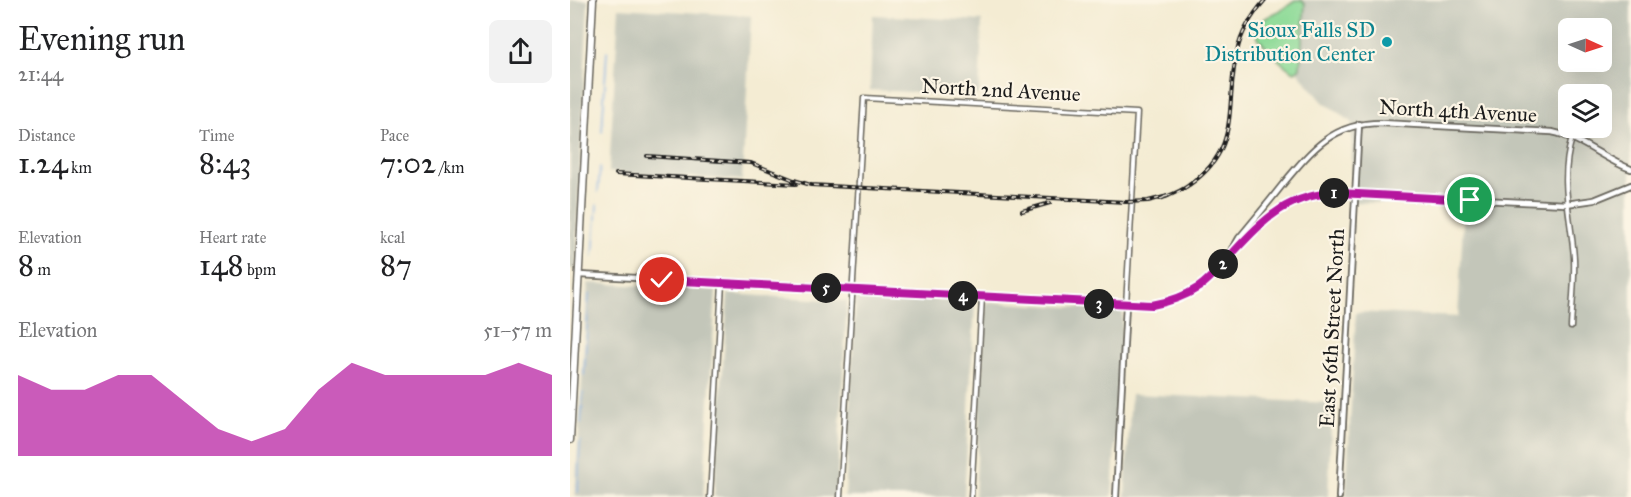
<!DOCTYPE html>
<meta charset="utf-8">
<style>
:root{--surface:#fff;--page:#f2f2f2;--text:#202124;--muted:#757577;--accent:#b5179e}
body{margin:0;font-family:"IM FELL Great Primer",serif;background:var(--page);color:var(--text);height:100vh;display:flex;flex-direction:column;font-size:22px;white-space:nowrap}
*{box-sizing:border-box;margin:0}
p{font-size:20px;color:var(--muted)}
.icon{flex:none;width:33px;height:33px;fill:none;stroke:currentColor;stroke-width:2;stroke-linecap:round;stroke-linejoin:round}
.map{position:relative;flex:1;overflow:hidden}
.drawer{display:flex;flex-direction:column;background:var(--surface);width:570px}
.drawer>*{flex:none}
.needle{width:39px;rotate:93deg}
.fabs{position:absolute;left:988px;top:18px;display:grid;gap:12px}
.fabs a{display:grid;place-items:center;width:54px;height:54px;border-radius:9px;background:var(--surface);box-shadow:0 6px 24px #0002;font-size:30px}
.pin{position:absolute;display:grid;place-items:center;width:51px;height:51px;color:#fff;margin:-26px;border:3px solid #fff;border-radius:50%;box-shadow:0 2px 6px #0007}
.km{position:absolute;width:30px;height:30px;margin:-15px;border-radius:50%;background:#222;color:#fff;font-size:16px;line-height:30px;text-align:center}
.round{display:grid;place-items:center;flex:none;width:63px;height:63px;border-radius:9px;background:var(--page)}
.headline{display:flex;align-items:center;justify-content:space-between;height:102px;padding:0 18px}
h1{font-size:33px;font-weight:600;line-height:45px}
.stats{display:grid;grid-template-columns:repeat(3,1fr);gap:9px;height:102px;padding:6px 18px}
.stats div{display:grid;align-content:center}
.stats b{font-size:30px;font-weight:600}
.stats small{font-size:16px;font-weight:400}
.stats p{font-size:16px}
.chart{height:168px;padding:12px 18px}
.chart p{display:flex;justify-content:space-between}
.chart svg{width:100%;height:108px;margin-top:6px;fill:var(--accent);opacity:.7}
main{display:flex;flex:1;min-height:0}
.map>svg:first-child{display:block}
.industrial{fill:#c3c6b9;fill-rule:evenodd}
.green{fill:#8dda97;stroke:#547b5a;stroke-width:1.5}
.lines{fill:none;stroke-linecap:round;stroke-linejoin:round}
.stream{stroke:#79aae4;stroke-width:1.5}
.minor-casing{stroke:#68655c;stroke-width:7}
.tertiary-casing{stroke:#68655c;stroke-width:8}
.primary-casing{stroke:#68655c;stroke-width:9}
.minor{stroke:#fff;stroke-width:4}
.tertiary{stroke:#fff;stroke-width:4.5}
.primary{stroke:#fff;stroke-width:6}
.rail-casing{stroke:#1c1c1c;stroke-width:4}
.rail{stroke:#fcf5e5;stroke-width:1.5;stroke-dasharray:4.5;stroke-linecap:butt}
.route-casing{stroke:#fff;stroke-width:12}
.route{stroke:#b5179e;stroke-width:8}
.culture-dot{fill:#0f9aa8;stroke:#fcf5e5;stroke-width:2}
.labels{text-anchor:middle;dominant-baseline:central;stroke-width:4.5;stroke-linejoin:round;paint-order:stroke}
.culture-label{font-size:21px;fill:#0d838f;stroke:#fcf5e5;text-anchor:end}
.street-label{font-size:21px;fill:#1c1c1c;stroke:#fcf5e5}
</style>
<main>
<section class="drawer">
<div class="headline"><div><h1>Evening run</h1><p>21:44</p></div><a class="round"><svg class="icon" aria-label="share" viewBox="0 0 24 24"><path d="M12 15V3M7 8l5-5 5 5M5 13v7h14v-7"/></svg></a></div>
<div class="stats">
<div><p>Distance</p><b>1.24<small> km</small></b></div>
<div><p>Time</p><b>8:43</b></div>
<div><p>Pace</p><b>7:02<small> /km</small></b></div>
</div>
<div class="stats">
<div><p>Elevation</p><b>8<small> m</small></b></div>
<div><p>Heart rate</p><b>148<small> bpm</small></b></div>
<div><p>kcal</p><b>87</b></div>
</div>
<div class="chart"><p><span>Elevation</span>51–57 m</p>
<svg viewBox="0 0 160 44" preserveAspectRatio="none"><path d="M0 44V11L10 17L20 17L30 11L40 11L50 22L60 33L70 38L80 33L90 17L100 6L110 11L120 11L130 11L140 11L150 6L160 11V44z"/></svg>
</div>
</section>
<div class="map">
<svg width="1061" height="497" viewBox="0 0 1061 497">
<rect width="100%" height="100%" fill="#fcf5e5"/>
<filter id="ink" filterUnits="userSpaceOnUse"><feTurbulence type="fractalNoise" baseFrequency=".0167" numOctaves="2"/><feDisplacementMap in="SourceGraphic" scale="12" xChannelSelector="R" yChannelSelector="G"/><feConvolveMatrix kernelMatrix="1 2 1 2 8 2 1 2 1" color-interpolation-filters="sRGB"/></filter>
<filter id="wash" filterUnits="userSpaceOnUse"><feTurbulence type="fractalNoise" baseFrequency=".008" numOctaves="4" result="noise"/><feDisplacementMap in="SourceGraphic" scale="24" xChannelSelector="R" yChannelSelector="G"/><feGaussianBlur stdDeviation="1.35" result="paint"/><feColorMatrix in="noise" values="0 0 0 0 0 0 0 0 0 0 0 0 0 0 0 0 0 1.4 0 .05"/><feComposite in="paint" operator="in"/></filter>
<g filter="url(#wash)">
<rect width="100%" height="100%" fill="#f4ecd3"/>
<g class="industrial">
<path d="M0 0H18L5 269H0Z"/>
<path d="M734 0H1061V497H776L786 312 888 317 894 206 782 202V122L753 102 727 71 730 63 735 4ZM999 28H1032V62H999ZM999 94H1032V128H999Z"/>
<path d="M49 8 181 16 172 180 39 172Z"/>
<path d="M303 15 412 21 409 95 300 90Z"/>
<path d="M18 283 146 290 133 497H5Z"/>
<path d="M158 294 277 301 266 497H144Z"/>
<path d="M286 295 405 302 394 497H275Z"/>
<path d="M416 302 553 310 542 497H405Z"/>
<path d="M561 394 762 403 758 497H555Z"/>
</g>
<path class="green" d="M725 0H732L735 4 730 68 725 72C714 68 704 55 696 47 666 18 712 16 725 0Z"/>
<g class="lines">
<g class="stream">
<path d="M32 132 37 51"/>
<path d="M28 192 30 167"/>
<path d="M23 257 27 205"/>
<path d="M14 375 19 294"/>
<path d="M11 424 13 393"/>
<path d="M8 492 10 441"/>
</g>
</g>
</g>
<g filter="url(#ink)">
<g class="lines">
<defs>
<g id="minor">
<path d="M1001 327C1002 305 1005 280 1004 258 1001 215 989 181 1002 138"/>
<path d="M140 497 152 283"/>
<path d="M270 497 294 98 567 113 556 305"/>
<path d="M401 497 412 297"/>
</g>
<g id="tertiary">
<path d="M660 254 669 238C684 220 699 202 713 184 742 149 763 123 811 123L982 132C1012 138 1033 159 1061 169"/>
<path d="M9 275 582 305C599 302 614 297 629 287 640 279 649 268 658 258 692 222 715 193 769 193L996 204 1024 200 1061 185"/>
<path d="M546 497 556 305"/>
<path d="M769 497 789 124"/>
</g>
<path id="primary" d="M0 440 23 0"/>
</defs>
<use href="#minor" class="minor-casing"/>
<use href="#tertiary" class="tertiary-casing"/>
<use href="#primary" class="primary-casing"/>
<use href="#minor" class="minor"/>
<use href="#tertiary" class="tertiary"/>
<use href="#primary" class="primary"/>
<defs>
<g id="rail">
<path d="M77 156 181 163 224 180 241 185 556 202 578 201 598 196"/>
<path d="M46 174 226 184"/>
<path d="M590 199C600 195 610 192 619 185 673 148 654 105 667 52 671 32 682 15 695 0"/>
<path d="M452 211 480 203"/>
</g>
</defs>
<use href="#rail" class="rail-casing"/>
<use href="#rail" class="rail"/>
</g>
</g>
<g class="lines" filter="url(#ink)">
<defs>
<path id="route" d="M92 280 582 305C599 302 614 297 629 287 641 279 649 268 658 258 692 222 716 193 769 193L900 200"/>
</defs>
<use href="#route" class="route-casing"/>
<use href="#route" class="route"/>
</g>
<circle class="culture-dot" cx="817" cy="42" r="6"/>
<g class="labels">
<g class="culture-label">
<text x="805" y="30">Sioux Falls SD<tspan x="805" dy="24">Distribution Center</tspan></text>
</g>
<g class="street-label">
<text transform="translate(431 90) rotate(3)">North 2nd Avenue</text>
<text transform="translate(888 111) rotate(3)">North 4th Avenue</text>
<text transform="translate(762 328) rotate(-87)">East 56th Street North</text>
</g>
</g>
</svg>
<div class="fabs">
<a><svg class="needle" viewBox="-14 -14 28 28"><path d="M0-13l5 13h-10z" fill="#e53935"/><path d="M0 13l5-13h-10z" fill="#757577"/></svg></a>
<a><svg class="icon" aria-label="layers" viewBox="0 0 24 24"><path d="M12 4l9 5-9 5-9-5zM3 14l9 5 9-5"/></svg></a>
</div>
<div class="pin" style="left:900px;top:200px;background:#1e9e55"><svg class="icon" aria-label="arrive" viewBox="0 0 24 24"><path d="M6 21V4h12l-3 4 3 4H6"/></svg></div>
<div class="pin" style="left:92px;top:280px;background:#d93025"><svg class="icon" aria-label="check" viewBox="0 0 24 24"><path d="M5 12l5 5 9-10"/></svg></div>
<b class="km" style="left:764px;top:193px">1</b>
<b class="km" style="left:653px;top:264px">2</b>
<b class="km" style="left:529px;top:304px">3</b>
<b class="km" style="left:393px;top:296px">4</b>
<b class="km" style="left:256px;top:288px">5</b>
</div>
</main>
